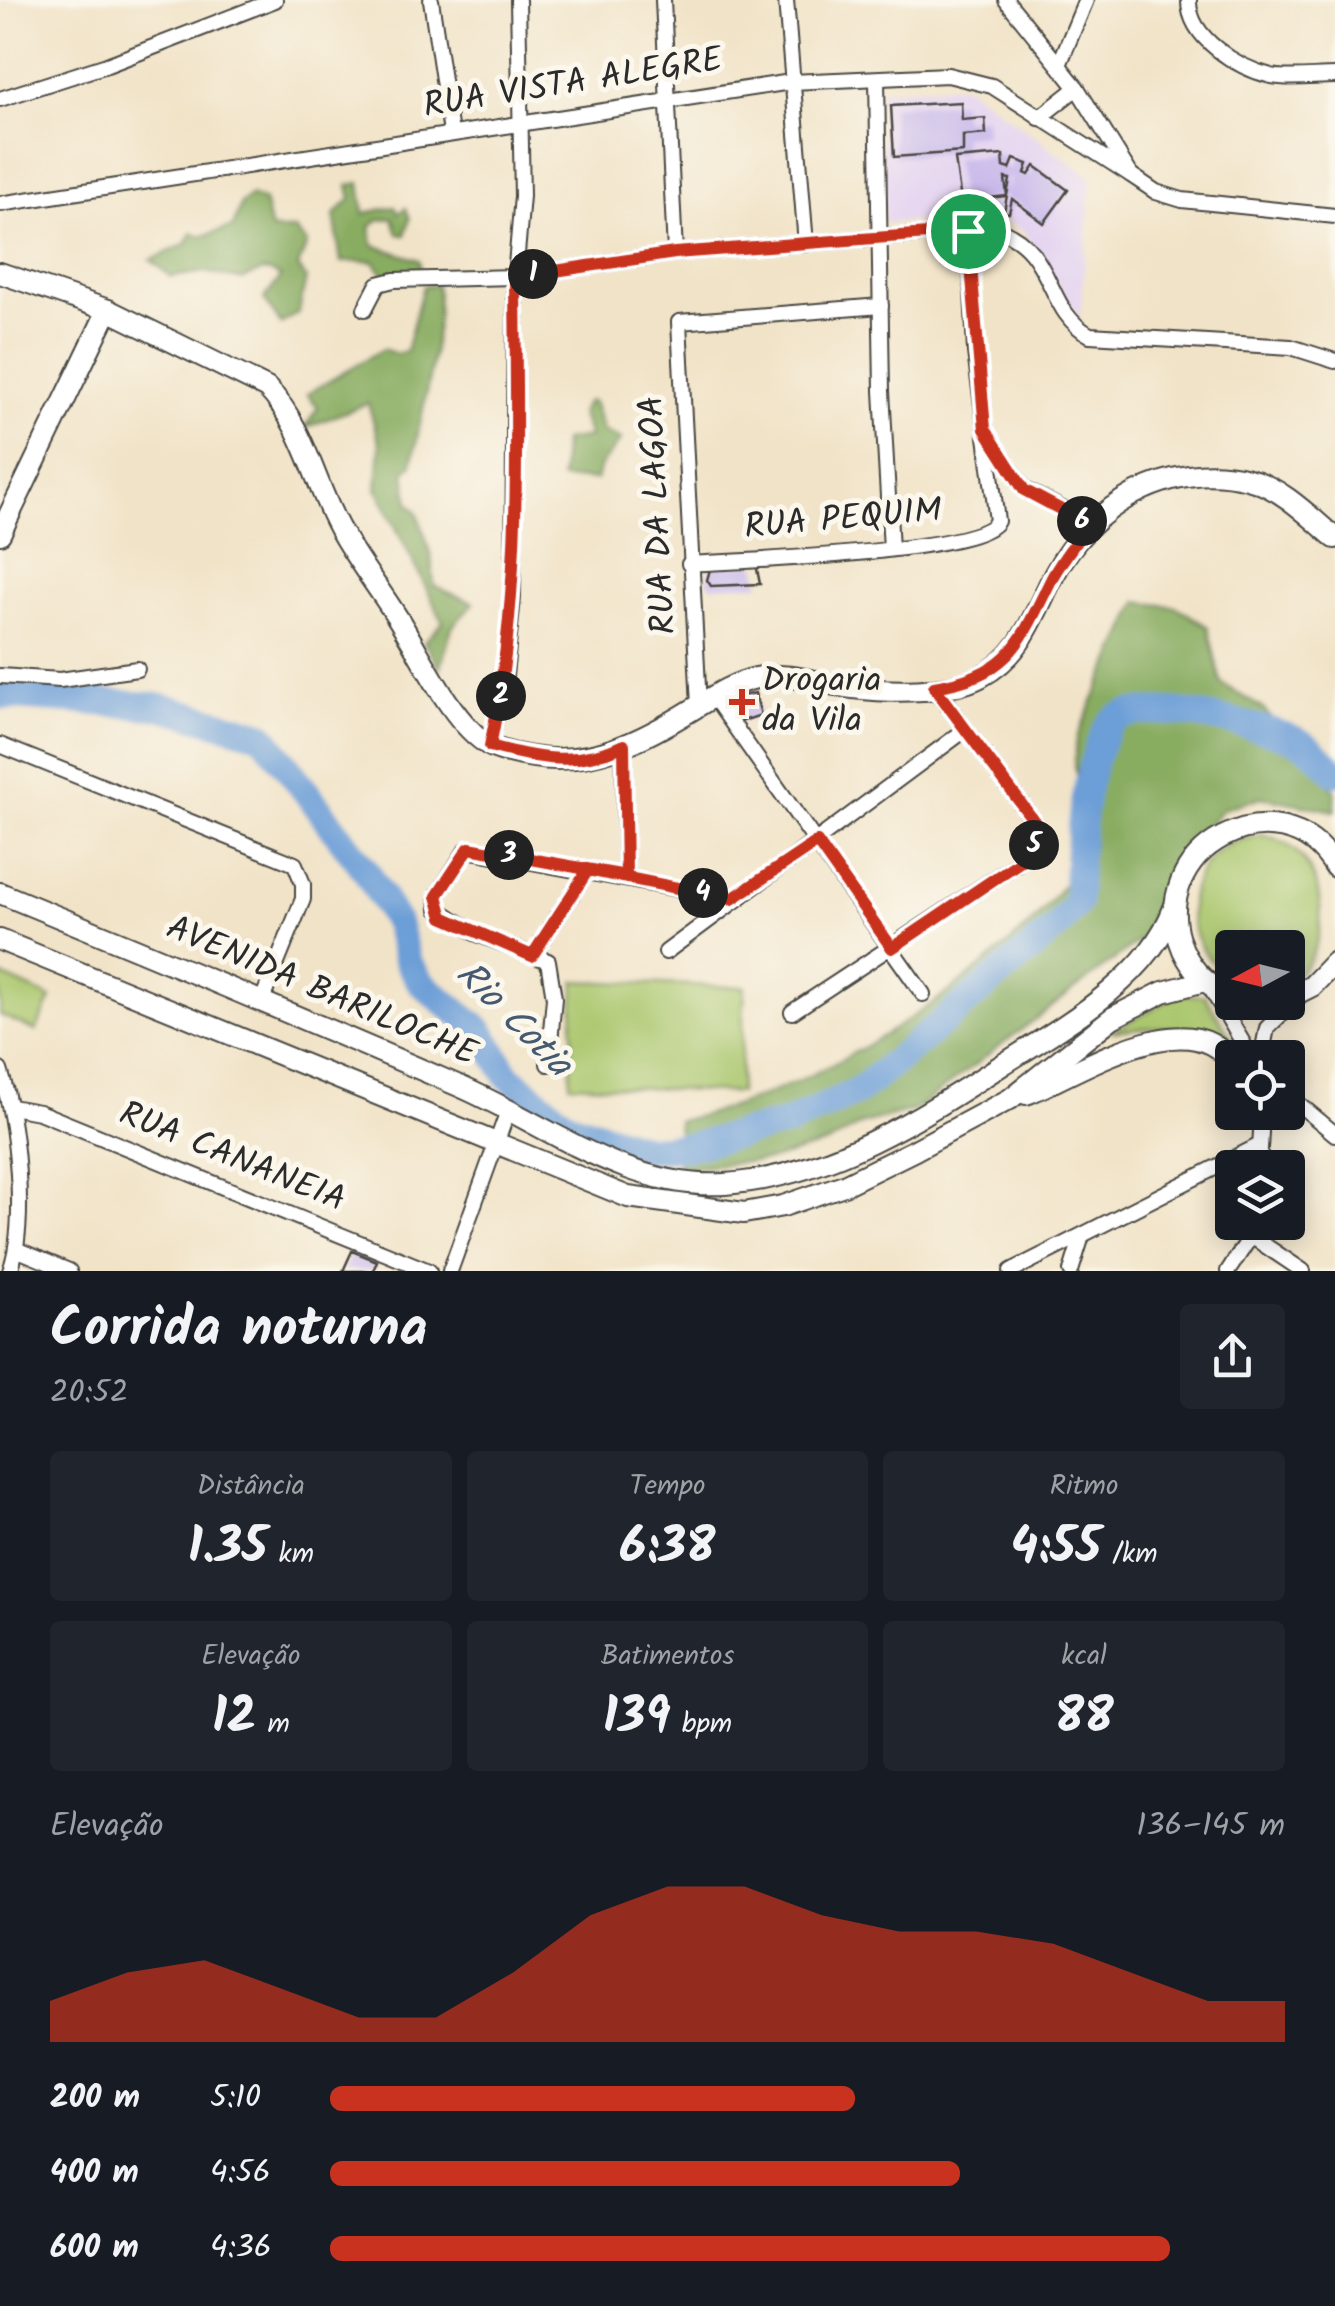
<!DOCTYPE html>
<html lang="pt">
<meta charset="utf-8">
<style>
:root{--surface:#171b24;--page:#20242c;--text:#f1f3f6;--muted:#9ea1a6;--accent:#c8321e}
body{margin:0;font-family:Kalam,sans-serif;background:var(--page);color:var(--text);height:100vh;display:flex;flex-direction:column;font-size:38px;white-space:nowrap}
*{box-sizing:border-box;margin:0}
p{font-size:32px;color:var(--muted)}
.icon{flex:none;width:55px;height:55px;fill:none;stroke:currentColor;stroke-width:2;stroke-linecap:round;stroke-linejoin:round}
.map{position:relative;height:1271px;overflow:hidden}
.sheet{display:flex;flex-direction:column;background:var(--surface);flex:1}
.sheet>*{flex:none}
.needle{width:65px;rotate:263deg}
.fabs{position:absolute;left:1215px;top:930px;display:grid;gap:20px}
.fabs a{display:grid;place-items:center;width:90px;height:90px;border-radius:10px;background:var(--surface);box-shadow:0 5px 25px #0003;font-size:50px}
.pin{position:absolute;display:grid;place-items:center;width:85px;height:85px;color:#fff;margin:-42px;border:5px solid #fff;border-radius:50%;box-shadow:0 2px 10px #0007}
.km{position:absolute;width:50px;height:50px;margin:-25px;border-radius:50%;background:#222;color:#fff;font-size:28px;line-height:50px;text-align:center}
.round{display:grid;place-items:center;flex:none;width:105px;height:105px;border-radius:10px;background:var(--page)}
.head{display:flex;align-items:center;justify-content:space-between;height:170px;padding:0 50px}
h1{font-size:55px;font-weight:800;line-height:75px}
.figures{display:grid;grid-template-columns:repeat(3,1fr);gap:15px;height:170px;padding:10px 50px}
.figures div{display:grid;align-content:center;border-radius:10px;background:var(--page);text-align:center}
.figures b{font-size:50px;font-weight:800}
.figures small{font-size:28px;font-weight:400}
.figures p{font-size:28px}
.chart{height:280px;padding:20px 50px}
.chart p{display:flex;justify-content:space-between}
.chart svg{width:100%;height:180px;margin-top:10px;fill:var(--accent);opacity:.7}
ul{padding:0 50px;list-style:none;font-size:32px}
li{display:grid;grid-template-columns:160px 120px 1fr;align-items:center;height:75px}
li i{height:25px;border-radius:12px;background:var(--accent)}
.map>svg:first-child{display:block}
.built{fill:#e4d3f1}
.green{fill:#abc76e;stroke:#6b794c;stroke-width:2.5}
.forest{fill:#88ac61;stroke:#5a6c46;stroke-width:2.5}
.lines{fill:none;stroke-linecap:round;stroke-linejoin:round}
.river{stroke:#6c9ed7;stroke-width:28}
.building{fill:#c8b8eb}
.street-casing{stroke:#494742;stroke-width:18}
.secondary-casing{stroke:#494742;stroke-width:24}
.street{stroke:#fff;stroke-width:14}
.secondary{stroke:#fff;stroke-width:20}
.route-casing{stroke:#fff;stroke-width:20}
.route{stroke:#c8321e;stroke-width:12}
.poi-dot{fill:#c8321e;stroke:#fbf7ec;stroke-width:4}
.labels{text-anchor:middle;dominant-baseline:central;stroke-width:10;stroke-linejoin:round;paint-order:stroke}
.street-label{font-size:35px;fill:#2b2b2b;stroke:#fbf7ec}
.poi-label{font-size:35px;fill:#2b2b2b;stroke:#fbf7ec;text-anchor:start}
.water-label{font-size:38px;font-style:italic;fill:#455970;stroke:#fbf7ec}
</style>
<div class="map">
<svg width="1335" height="1271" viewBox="0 0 1335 1271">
<rect width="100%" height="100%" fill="#fbf7ec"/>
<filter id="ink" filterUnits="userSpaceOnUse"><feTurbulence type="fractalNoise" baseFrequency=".01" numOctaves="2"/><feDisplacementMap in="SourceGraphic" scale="20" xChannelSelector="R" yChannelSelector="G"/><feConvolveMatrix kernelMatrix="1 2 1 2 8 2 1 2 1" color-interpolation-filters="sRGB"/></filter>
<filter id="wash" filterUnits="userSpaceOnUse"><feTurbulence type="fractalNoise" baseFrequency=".0048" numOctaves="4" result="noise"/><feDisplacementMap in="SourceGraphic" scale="40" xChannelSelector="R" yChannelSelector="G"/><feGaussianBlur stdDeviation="2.25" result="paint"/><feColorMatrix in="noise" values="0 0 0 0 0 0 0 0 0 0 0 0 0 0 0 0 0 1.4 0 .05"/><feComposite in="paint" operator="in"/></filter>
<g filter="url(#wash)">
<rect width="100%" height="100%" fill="#f1e3c7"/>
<path class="built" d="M964 85 1091 178 1080 318 1024 231 996 215 885 223 880 90Z"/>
<g class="green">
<path d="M1261 835C1335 846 1335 959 1288 979V948H1232V976C1185 954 1176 885 1217 852 1230 842 1245 839 1261 835Z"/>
<path d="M0 975 51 998 36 1031 0 1015Z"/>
<path d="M575 981 745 987 739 1093 570 1084Z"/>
<path d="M1179 994 1205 996 1240 1052C1197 1025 1161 1023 1111 1032Z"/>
</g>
<g class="forest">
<path d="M360 183 364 213 395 207 398 213 406 208 410 219 405 235 398 234 393 218 378 220 370 227 373 245 419 260 422 275H384L373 261 341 262 334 215 351 199 348 185Z"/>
<path d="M250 196 264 201 271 230H295L307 243 298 267 306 278 299 312 281 324 264 299 281 277C268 267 255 272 243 280L205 272 171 277 151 260 186 244 192 233 203 236 233 227 241 204Z"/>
<path d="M436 285C445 319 419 425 412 464L405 472 409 503 417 512 431 554 434 586 474 603 452 627 440 669 424 642 443 622 377 489 380 445 368 403 305 428 318 407 307 394 383 349 397 354 406 351 423 286Z"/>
<path d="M587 401 593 402 603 431 621 440 600 466 596 480 561 479 563 441 589 437 580 413Z"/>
<path d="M1138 602 1177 607 1208 627 1221 683 1263 709 1335 790V811L1261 797 1223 809 1168 869 1144 937 915 1110 862 1124 829 1143 771 1160 679 1168 678 1121C803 1095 931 1015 1025 929 1050 906 1071 873 1093 846L1074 766 1077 737Z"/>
</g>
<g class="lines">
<path class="river" d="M0 695 163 707 263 735 366 871 397 923 407 960 421 983 481 1031 508 1076 566 1123 648 1149 691 1146 788 1123 859 1091 1056 928 1077 903C1077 853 1082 767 1110 724 1129 693 1270 727 1300 742 1313 748 1325 762 1335 772"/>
</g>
<g id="blocks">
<g class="building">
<path d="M961 102 962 120 985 118 986 134 963 136V152L894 157 891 106Z"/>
<path d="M1003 155 1004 167 1010 169 1014 159 1028 164 1025 173 1029 175 1035 166 1068 190 1044 223 1012 199 1009 213 1004 212 1010 179 1005 178 1007 196 961 201 955 159Z"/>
<path d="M756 564 760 584 711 586 707 580 711 566Z"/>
<path d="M755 693 761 715 743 721 732 705 734 698Z"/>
<path d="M352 1251 377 1261 373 1271H343Z"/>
</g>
</g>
</g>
<g filter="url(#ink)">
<use href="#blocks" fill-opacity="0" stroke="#494742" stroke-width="2.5"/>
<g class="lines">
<defs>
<g id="street">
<path d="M431 0 451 133"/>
<path d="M663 0 675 253"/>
<path d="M786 0 806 244"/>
<path d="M1006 0 1077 88 1131 175 1156 192 1182 200 1335 216"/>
<path d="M1189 0C1188 38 1238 68 1271 76 1290 80 1315 76 1335 76"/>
<path d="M1059 65 1086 0"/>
<path d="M877 79 882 391 891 549"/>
<path d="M0 99 107 65 275 0"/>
<path d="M1039 118 1077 88"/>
<path d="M0 204 791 82 948 75 992 86 1131 175"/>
<path d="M365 309 378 284 394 280 515 277 675 253 997 229C1056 249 1044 311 1090 335L1291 347 1335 361"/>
<path d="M988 434 1024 489 1089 523"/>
<path d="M689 564C735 561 981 553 997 521L975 352 969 231"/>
<path d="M0 676 60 680 137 669"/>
<path d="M713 696 923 994"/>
<path d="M699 706 679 322 881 306"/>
<path d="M0 745 295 864 303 884V899L262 1000"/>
<path d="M623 745 626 876"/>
<path d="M490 746 505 676 513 598 515 277 522 196 518 0"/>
<path d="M666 952 965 730"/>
<path d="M532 956 588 870"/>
<path d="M1208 984 1252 1058"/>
<path d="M792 1012 1024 859 1037 840 1034 821 934 687"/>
<path d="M1261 1058 1267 1028 1298 998"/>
<path d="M548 1064 554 998 548 961 475 933 438 909 437 896 466 850 732 899"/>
<path d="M0 1070C16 1120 28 1221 10 1271"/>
<path d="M1288 1095 1335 1134"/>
<path d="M11 1107 39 1112 429 1271"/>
<path d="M1259 1168 1262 1113"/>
<path d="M1251 1236 1303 1271"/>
<path d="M18 1250 69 1271"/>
<path d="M450 1271 509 1108"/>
<path d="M1011 1271 1260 1145"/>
<path d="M1071 1271 1081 1239"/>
<path d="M1228 1271 1251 1236 1253 1222"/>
</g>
<g id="secondary">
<path d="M0 273 108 310 267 388C304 426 314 482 339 528 356 559 378 587 397 617 421 654 451 723 489 745 501 752 520 755 533 757 593 767 645 739 695 708 714 696 733 683 756 678 788 671 821 684 853 688 889 692 947 694 980 677 1023 655 1033 615 1054 575 1090 506 1168 459 1248 479 1281 487 1310 517 1335 538"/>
<path d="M0 534 108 310"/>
<path d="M0 893C154 956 307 1020 459 1086 545 1123 626 1190 725 1184 829 1177 920 1118 1005 1063 1067 1024 1148 978 1174 908"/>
<path d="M0 940 628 1197 744 1213 783 1206 844 1185 915 1150 1010 1099 1112 1018 1163 992 1205 981"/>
<path d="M1232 996C1210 988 1193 972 1183 950 1140 850 1281 776 1335 867"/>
<path d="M1288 998 1312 986 1335 962"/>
<path d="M1026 1094C1076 1075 1191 997 1232 1064"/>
<path d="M1258 1112 1261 1121"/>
</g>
</defs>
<use href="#street" class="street-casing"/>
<use href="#secondary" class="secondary-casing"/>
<use href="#street" class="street"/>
<use href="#secondary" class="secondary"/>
</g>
</g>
<g class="lines" filter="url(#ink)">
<defs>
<path id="route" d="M968 231 675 253 515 277C516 433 523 592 490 746 537 759 578 767 624 745L626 876 469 848 437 896 443 917 532 956 588 870 732 899 817 842 892 948 1024 859 1037 840 1034 821 934 687C1012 675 1021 640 1053 576 1063 558 1077 541 1088 524L1024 490 985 429 968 231"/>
</defs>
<use href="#route" class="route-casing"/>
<use href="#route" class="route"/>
</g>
<path class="poi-dot" d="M737 687h10v10h10v10h-10v10h-10v-10h-10v-10h10z"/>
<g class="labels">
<g class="street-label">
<text transform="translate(573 84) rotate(-9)">RUA VISTA ALEGRE</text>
<text transform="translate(659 515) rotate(-93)">RUA DA LAGOA</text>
<text transform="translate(843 520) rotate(-5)">RUA PEQUIM</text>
<text transform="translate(321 992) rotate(23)">AVENIDA BARILOCHE</text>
<text transform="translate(232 1158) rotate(22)">RUA CANANEIA</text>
</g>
<g class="poi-label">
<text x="762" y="682">Drogaria<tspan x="762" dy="40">da Vila</tspan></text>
</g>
<g class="water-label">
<text transform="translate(513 1020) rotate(45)">Rio Cotia</text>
</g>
</g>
</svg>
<div class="fabs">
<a><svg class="needle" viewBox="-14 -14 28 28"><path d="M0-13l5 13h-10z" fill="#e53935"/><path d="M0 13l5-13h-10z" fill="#9ea1a6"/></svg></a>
<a><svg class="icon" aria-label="locate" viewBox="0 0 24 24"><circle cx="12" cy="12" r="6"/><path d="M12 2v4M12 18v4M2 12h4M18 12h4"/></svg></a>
<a><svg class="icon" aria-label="layers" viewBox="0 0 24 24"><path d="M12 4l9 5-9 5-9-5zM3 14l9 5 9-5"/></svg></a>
</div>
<div class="pin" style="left:968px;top:231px;background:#1e9e55"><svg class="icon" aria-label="arrive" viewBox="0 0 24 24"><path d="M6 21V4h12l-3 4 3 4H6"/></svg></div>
<b class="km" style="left:533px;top:274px">1</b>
<b class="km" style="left:501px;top:696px">2</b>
<b class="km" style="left:509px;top:855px">3</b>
<b class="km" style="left:703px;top:893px">4</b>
<b class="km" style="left:1034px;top:845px">5</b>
<b class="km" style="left:1082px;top:521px">6</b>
</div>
<section class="sheet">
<div class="head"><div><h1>Corrida noturna</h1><p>20:52</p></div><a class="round"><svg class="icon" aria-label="share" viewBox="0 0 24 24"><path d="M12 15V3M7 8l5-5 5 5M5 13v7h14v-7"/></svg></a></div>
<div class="figures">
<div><p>Distância</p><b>1.35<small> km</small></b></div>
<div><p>Tempo</p><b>6:38</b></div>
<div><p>Ritmo</p><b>4:55<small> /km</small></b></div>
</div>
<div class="figures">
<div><p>Elevação</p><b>12<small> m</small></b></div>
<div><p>Batimentos</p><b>139<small> bpm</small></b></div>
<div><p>kcal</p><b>88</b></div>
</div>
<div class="chart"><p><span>Elevação</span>136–145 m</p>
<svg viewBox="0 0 160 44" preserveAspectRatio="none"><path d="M0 44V34L10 27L20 24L30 31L40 38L50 38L60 27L70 13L80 6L90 6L100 13L110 17L120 17L130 20L140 27L150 34L160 34V44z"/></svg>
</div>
<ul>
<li><b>200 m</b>5:10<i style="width:55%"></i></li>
<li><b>400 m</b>4:56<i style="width:66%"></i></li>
<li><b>600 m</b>4:36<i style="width:88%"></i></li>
</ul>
</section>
